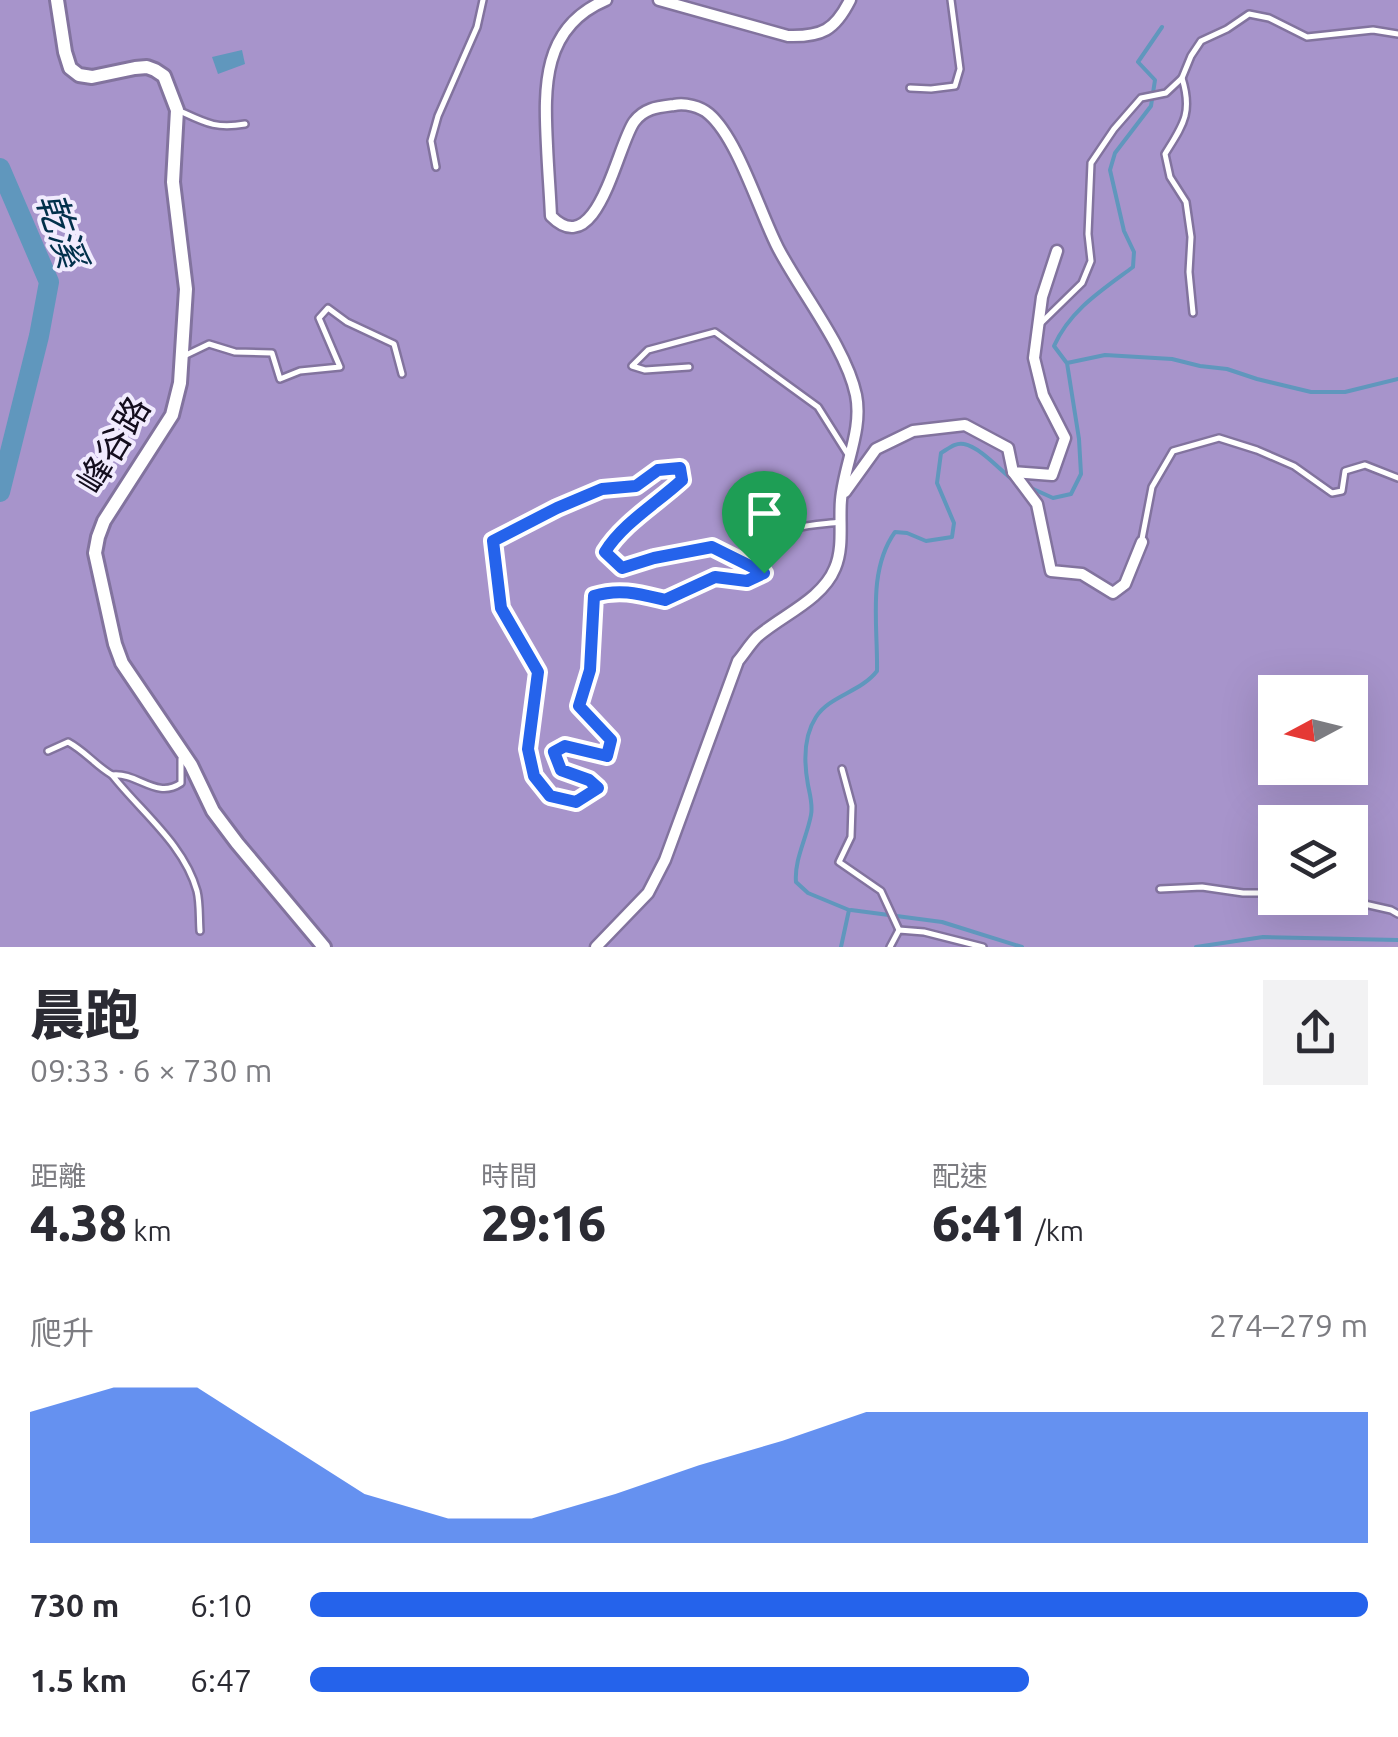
<!DOCTYPE html>
<html lang="zh-TW">
<meta charset="utf-8">
<style>
body{margin:0;font-family:Ubuntu,"Noto Sans TC",sans-serif;background:#f2f2f3;color:#2b2b33;height:100vh;display:flex;flex-direction:column;font-size:38px;white-space:nowrap}
*{box-sizing:border-box;margin:0}
p{font-size:32px;color:#7c7c81}
.icon{flex:none;width:55px;height:55px;fill:none;stroke:currentColor;stroke-width:2;stroke-linecap:round;stroke-linejoin:round}
.map{position:relative;height:947px;overflow:hidden}
.details{display:flex;flex-direction:column;background:#fff;flex:1}
.details>*{flex:none}
.needle{width:65px;rotate:263deg}
.tools{position:absolute;left:1258px;top:675px;display:grid;gap:20px}
.tools a{display:grid;place-items:center;width:110px;height:110px;border-radius:0px;background:#fff;box-shadow:0 10px 40px #0002;font-size:50px}
.pin{position:absolute;display:grid;place-items:center;width:85px;height:85px;color:#fff;margin:-102px -42px;border-radius:50% 50% 50% 0;rotate:-45deg;box-shadow:0 0 10px #0007}
.pin .icon{rotate:45deg}
.round{display:grid;place-items:center;flex:none;width:105px;height:105px;border-radius:0px;background:#f2f2f3}
.headline{display:flex;align-items:center;justify-content:space-between;height:170px;padding:0 30px}
h1{font-size:55px;font-weight:800;line-height:75px}
.metrics{display:grid;grid-template-columns:repeat(3,1fr);gap:15px;height:170px;padding:10px 30px}
.metrics div{display:grid;align-content:center}
.metrics b{font-size:50px;font-weight:800}
.metrics small{font-size:28px;font-weight:400}
.metrics p{font-size:28px}
.chart{height:280px;padding:20px 30px}
.chart p{display:flex;justify-content:space-between}
.chart svg{width:100%;height:180px;margin-top:10px;fill:#2563eb;opacity:.7}
ul{padding:0 30px;list-style:none;font-size:32px}
li{display:grid;grid-template-columns:160px 120px 1fr;align-items:center;height:75px}
li i{height:25px;border-radius:12px;background:#2563eb}
.map>svg:first-child{display:block}
</style>
<div class="map">
<svg width="1398" height="947" viewBox="0 0 1398 947">
<rect width="100%" height="100%" fill="#e5dcf9"/>
<!-- forest -->
<path fill="#a794cb" fill-rule="evenodd" d="M0,0h1398v947h-1398zM1275,692h75v76h-75zM1275,822h75v76h-75z"/>
<!-- water -->
<polygon fill="#6097bd" points="242,50 245,64 218,74 212,57"/>
<g fill="none" stroke-linecap="round" stroke-linejoin="round">
<!-- stream -->
<g stroke="#6097bd" stroke-width="4">
<path d="M1066,362l-12,-16c16,-36 48,-56 79,-79l1,-15 -10,-21 -14,-61 5,-17 36,-47 4,-26 -17,-18 24,-35"/>
<polyline points="1031,488 1053,498 1071,494 1081,474 1079,439 1067,363 1105,355 1172,359 1200,366 1227,369 1257,379 1311,392 1345,392 1398,379"/>
<polyline points="851,910 942,922 1022,947"/>
<path d="M841,947l8,-37 -41,-17 -12,-11c-2,-22 11,-45 15,-67 2,-10 -1,-20 -3,-30 -4,-22 -5,-48 8,-68 13,-21 45,-25 61,-46 1,-45 -10,-100 18,-139l12,1 19,8 26,-4 2,-14 -17,-40 4,-30c7,-4 14,-11 23,-9 16,3 36,26 49,36"/>
<polyline points="1196,947 1263,937 1398,940"/>
</g>
<!-- river -->
<polyline stroke="#6097bd" stroke-width="20" points="0,168 49,282 39,336 0,492"/>
<!-- service casing -->
<g stroke="#82739e" stroke-width="10">
<g id="service">
<path d="M1182,78c11,35 1,47 -17,76l5,23 16,25 5,35 -2,35 4,41"/>
<polyline points="910,88 931,89 955,86 960,69 951,0"/>
<path d="M180,111c26,12 36,18 65,13"/>
<polyline points="436,167 431,141 438,116 477,27 483,0"/>
<polyline points="1040,324 1082,283 1091,261 1088,234 1091,163 1114,129 1141,98 1166,93 1182,78 1191,56 1201,41 1227,29 1249,14 1269,18 1307,37 1373,30 1398,34"/>
<polyline points="184,356 209,344 235,352 272,353 280,379 300,371 340,367 319,318 328,308 347,322 394,344 402,374"/>
<polyline points="689,367 645,370 632,366 648,350 715,332 818,407 847,453"/>
<polyline points="1142,539 1152,487 1173,451 1219,438 1257,450 1294,466 1332,493 1342,491 1345,471 1365,465 1398,478"/>
<path d="M764,573l-52,-26 -58,11 -31,10 -18,-15 11,-18 66,-55 -2,-13 -22,3 -22,16 -34,3 -45,19 -64,33 8,67 37,65 -10,76 6,27 16,20 26,6 22,-14 -9,-8 -28,-10 -8,-18 12,-6 42,10 4,-16 -32,-34 11,-36 4,-74c26,-9 46,-2 71,4l50,-23 32,4 17,-8c1,-9 2,-23 8,-31 14,-18 48,-17 68,-20"/>
<path d="M48,751l20,-9c17,9 27,23 44,33"/>
<path d="M181,759v24c-25,17 -43,-11 -69,-8 29,37 72,69 85,116 3,12 2,27 3,40"/>
<polyline points="842,769 852,806 851,837 839,862 881,891 899,930"/>
<polyline points="1160,889 1202,887 1243,893 1275,893"/>
<polyline points="1338,898 1391,910 1398,914"/>
<polyline points="890,947 899,930 924,932 983,947"/>
</g>
</g>
<!-- minor casing -->
<g stroke="#82739e" stroke-width="15">
<g id="minor">
<path d="M659,0l129,36c34,1 47,-6 62,-36"/>
<polyline points="1013,472 1037,504 1051,571 1082,574 1113,593 1125,584 1142,542"/>
<polyline points="845,492 876,449 913,431 965,425 1008,448 1013,472 1052,475 1065,438 1043,395 1034,358 1042,297 1057,251"/>
<path d="M596,947l52,-54 17,-33 73,-199c6,-7 12,-17 19,-24 25,-22 65,-37 78,-69 9,-21 4,-47 6,-68 3,-35 22,-70 15,-105 -10,-47 -55,-103 -78,-147 -19,-37 -40,-109 -69,-134 -9,-8 -24,-11 -35,-9 -16,2 -30,3 -40,17 -17,24 -37,141 -83,94 -1,-23 -3,-46 -4,-70 -3,-59 -5,-119 59,-146"/>
</g>
</g>
<!-- tertiary casing -->
<g stroke="#82739e" stroke-width="18">
<polyline id="tertiary" points="57,0 65,52 70,68 79,75 92,77 135,68 147,67 155,70 164,76 177,110 173,182 186,289 180,383 172,415 104,521 98,537 95,553 115,644 122,663 191,765 213,811 237,843 324,947"/>
</g>
<!-- service -->
<use href="#service" stroke="#fff" stroke-width="5"/>
<!-- minor -->
<use href="#minor" stroke="#fff" stroke-width="10"/>
<!-- tertiary -->
<use href="#tertiary" stroke="#fff" stroke-width="12"/>
</g>
<g fill="none" stroke-linecap="round" stroke-linejoin="round">
<!-- route casing -->
<g stroke="#fff" stroke-width="20">
<path id="route" d="M680,468l2,12c-25,23 -60,44 -77,72l17,16 32,-10 58,-11 52,26 -17,8 -32,-4 -50,23c-25,-6 -45,-12 -71,-4l-4,74 -11,36 32,34 -4,16 -42,-10 -11,6 7,18 28,10 9,8 -22,14 -26,-6 -16,-20 -6,-27 10,-77 -37,-64 -8,-67 64,-33 45,-19 34,-3 22,-16z"/>
</g>
<!-- route -->
<use href="#route" stroke="#2563eb" stroke-width="12"/>
</g>
<g text-anchor="middle" stroke-width="8" stroke-linejoin="round" paint-order="stroke">
<!-- street labels -->
<g font-size="35" fill="#140e1e" stroke="#f1ebfe">
<text transform="translate(114 445) rotate(-59)" y="12">峰谷路</text>
</g>
<!-- water labels -->
<g font-size="38" font-style="italic" fill="#01304b" stroke="#f1ebfe">
<text transform="translate(61 230) rotate(71)" y="13">乾溪</text>
</g>
</g>
</svg>
<div class="tools">
<a><svg class="needle" viewBox="-14 -14 28 28"><path d="M0-13l5 13h-10z" fill="#e53935"/><path d="M0 13l5-13h-10z" fill="#7c7c81"/></svg></a>
<a><svg class="icon" aria-label="layers" viewBox="0 0 24 24"><path d="M12 4l9 5-9 5-9-5zM3 14l9 5 9-5"/></svg></a>
</div>
<div class="pin" style="left:764px;top:573px;background:#1e9e55"><svg class="icon" aria-label="arrive" viewBox="0 0 24 24"><path d="M6 21V4h12l-3 4 3 4H6"/></svg></div>
</div>
<section class="details">
<div class="headline"><div><h1>晨跑</h1><p>09:33 · 6 × 730 m</p></div><a class="round"><svg class="icon" aria-label="share" viewBox="0 0 24 24"><path d="M12 15V3M7 8l5-5 5 5M5 13v7h14v-7"/></svg></a></div>
<div class="metrics">
<div><p>距離</p><b>4.38<small> km</small></b></div>
<div><p>時間</p><b>29:16</b></div>
<div><p>配速</p><b>6:41<small> /km</small></b></div>
</div>
<div class="chart"><p><span>爬升</span>274–279 m</p>
<svg viewBox="0 0 160 44" preserveAspectRatio="none"><path d="M0 44V12L10 6L20 6L30 19L40 32L50 38L60 38L70 32L80 25L90 19L100 12L110 12L120 12L130 12L140 12L150 12L160 12V44z"/></svg>
</div>
<ul>
<li><b>730 m</b>6:10<i style="width:100%"></i></li>
<li><b>1.5 km</b>6:47<i style="width:68%"></i></li>
</ul>
</section>
